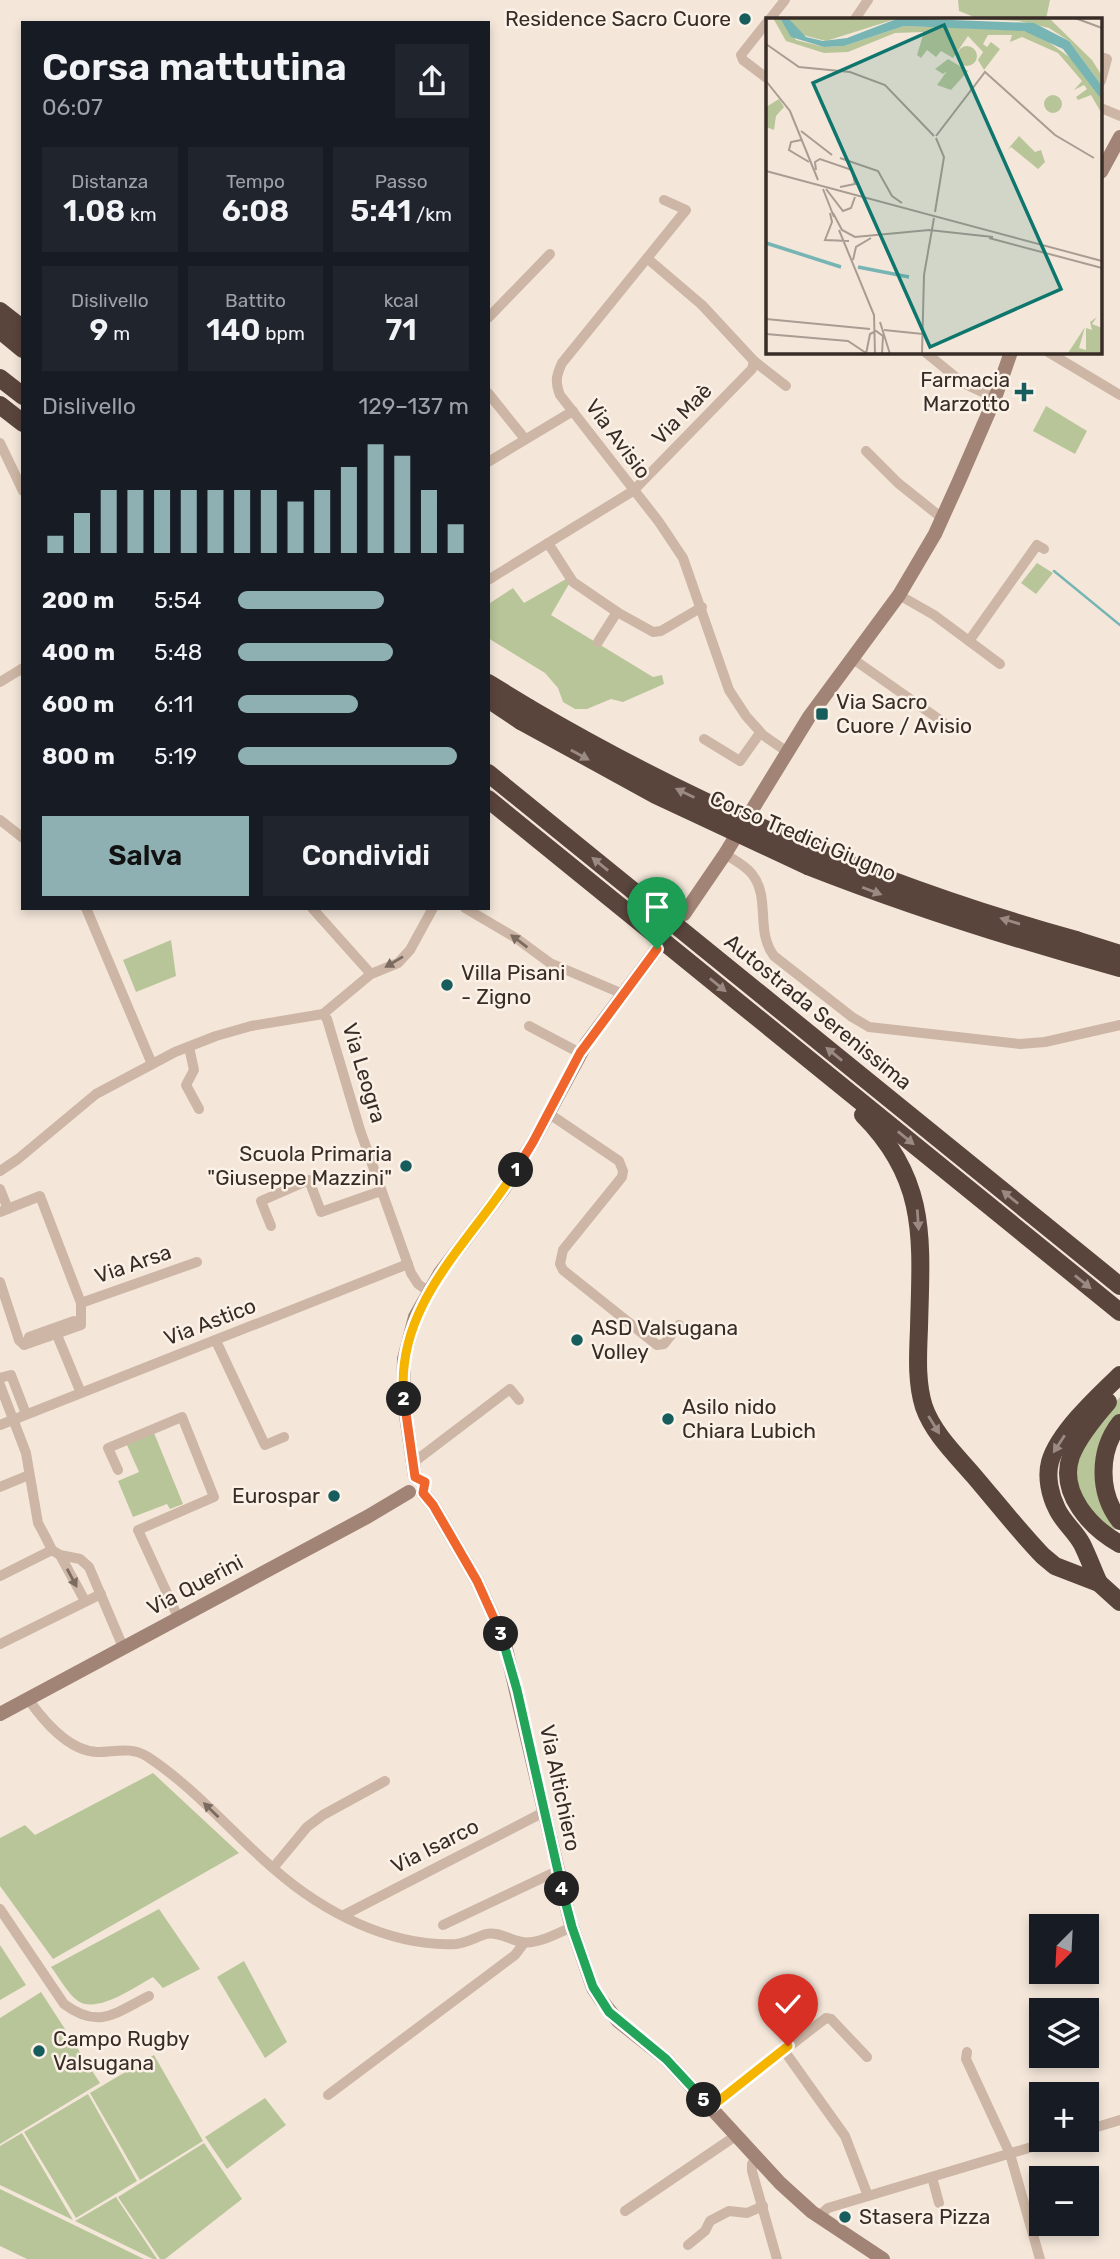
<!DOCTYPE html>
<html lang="it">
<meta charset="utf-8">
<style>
body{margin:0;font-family:Rubik,sans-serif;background:#20242c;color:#f1f3f6;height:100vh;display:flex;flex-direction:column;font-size:26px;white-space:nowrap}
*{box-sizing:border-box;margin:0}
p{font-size:23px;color:#9ea1a6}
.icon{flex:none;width:38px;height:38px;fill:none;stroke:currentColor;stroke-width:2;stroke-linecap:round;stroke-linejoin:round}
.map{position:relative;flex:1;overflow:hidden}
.panel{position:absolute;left:21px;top:21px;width:469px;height:889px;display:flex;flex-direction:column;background:#171b24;border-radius:0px;box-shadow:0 4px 10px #0003}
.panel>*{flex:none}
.needle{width:46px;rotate:204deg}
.fabs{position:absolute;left:1029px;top:1914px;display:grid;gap:14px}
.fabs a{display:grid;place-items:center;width:70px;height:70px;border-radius:0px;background:#171b24;box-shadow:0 4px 10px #0003;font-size:35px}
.pin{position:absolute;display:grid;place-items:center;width:60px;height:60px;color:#fff;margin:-72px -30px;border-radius:50% 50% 50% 0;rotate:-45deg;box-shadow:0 0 7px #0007}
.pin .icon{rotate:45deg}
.km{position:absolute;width:35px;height:35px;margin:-18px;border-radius:50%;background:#222;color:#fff;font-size:19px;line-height:35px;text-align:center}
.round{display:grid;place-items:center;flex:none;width:74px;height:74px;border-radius:0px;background:#20242c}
.head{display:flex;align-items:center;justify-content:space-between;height:119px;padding:0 21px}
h1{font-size:38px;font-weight:600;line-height:52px}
.stats{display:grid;grid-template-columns:repeat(3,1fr);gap:10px;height:119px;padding:7px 21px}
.stats div{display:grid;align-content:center;border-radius:0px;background:#20242c;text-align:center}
.stats b{font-size:30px;font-weight:600}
.stats small{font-size:19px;font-weight:400}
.stats p{font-size:19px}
.chart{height:196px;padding:14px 21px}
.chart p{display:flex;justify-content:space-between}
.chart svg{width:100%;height:126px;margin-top:7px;stroke:#8fb0b2;stroke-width:6}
.cta{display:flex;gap:14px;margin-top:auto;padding:14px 21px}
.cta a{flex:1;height:80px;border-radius:0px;background:#8fb0b2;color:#111;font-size:28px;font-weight:600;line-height:80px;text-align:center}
.cta a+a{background:#20242c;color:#f1f3f6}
ul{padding:0 21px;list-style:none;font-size:23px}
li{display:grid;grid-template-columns:112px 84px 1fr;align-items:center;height:52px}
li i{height:18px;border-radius:9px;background:#8fb0b2}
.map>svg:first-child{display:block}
</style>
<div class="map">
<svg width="1120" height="2259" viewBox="0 0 1120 2259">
<rect width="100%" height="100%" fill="#f4e7da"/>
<!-- green -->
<g fill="#b8c599">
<polygon points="958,0 1050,0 1046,19 979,19 959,11"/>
<polygon points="1046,406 1087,431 1075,454 1033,431"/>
<polygon points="1037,563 1053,573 1036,594 1021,583"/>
<polygon points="566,579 569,584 551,615 653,677 662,675 664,684 623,702 611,699 587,709 575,709 563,702 558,688 545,673 488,638 488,601 490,603 513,588 524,603"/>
<polygon points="171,940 176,976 136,992 123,960"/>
<polygon points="1120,1397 1120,1416 1104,1441 1118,1526 1112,1532 1087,1511 1072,1475 1090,1432"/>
<polygon points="154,1433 183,1504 170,1509 167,1504 133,1517 118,1481 139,1472 127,1445"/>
<polygon points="153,1773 239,1853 53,1959 0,1886 0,1838 25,1825 35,1835"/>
<path d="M159,1909l41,60 -37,19 -10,-11c-18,10 -56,37 -75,24 -11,-8 -19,-24 -27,-34z"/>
<polygon points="0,1945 26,1985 0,2000"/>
<polygon points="244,1961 287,2042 265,2058 217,1977"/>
<polygon points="41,1992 100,2083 0,2144 0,2018"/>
<polygon points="154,2055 203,2141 140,2180 90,2093"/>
<polygon points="88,2094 137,2181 76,2218 24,2132"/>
<polygon points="265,2098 286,2125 227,2169 205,2137"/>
<polygon points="22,2133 73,2220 0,2185 0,2146"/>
<polygon points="204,2143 242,2199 165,2259 160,2259 118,2197"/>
<polygon points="0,2189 144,2259 27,2259 0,2246"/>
<polygon points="116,2197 157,2259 153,2259 75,2221"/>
</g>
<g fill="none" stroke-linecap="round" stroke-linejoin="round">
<!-- stream -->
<polyline stroke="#77b4b4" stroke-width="2.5" points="1054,571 1120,625"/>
<!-- street -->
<g stroke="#cdb6a5" stroke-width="10">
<polyline points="770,19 785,0"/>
<polyline points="855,19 868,0"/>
<polyline points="768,21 741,55 743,60 768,79"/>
<polyline points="1101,57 1107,59 1101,81"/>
<polyline points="1101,108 1120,116"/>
<path d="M664,200l22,10 -124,153c-6,13 -7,19 -2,32l99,127 24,36 46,132 17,26 17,19 23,16"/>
<polyline points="488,318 550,254"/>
<polyline points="925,352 963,383 995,398"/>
<polyline points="1048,352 1120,395"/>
<polyline points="754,361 786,386"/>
<polyline points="488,393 525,439"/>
<polyline points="0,443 23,491"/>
<polyline points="866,451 898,483 942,518"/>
<polyline points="488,462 573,411"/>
<polyline points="548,543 573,582 617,612 653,632 661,631 702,607"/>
<polyline points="488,580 633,491 752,369 754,361 702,305 648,259"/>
<polyline points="899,595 934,615 1000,664"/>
<polyline points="969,641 1037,545 1044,549"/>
<polyline points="598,642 617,612"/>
<polyline points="853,659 943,722"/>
<polyline points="0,682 23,668"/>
<polyline points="704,739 740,761 760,733"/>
<polyline points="0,820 23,838"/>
<path d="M725,854c9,6 20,11 27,20 19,24 3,57 22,82l78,61 17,10 151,17 25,-2 75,-17"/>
<polyline points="86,908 152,1064"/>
<polyline points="312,908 371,974"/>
<polyline points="465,908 516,938 550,963 623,994"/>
<polyline points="323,1014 371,974 398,963 410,950 433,908"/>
<polyline points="529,1026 580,1053"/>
<polyline points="189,1047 194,1070 186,1085 199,1109"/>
<polyline points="548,1113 619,1161 623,1171 622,1177 563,1250 560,1264 563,1270 657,1345 664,1344 679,1325"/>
<polyline points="0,1171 18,1159 96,1094 175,1052 216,1036 251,1026 323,1014 327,1019 360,1130 411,1273 418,1284 428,1291"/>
<polyline points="0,1189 8,1209"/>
<polyline points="0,1212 40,1196 81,1303 81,1325 24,1345 19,1340"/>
<polyline points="271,1226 261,1201 309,1180 321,1212 381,1191"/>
<polyline points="0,1282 19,1340"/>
<polyline points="81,1303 197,1262"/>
<polyline points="57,1335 81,1393"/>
<polyline points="29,1337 74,1321"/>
<polyline points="216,1341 265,1445 284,1437"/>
<polyline points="0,1378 11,1375 26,1414"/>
<polyline points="0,1385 26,1453 38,1523 45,1536 52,1550 60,1555 80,1559 89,1567 123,1647"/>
<polyline points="0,1425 408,1264"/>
<polyline points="414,1462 510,1389 519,1400"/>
<polyline points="118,1470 108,1448 182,1417 214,1497 138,1530 178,1617"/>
<polyline points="0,1487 29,1475"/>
<polyline points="60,1555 85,1601"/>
<polyline points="0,1576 52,1550"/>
<polyline points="0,1644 101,1594"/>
<path d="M28,1699c15,21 40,52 69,53 18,0 34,-6 51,5 47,31 84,76 126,112 49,43 116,78 182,75 11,-1 20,-7 30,-10 12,-3 24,6 36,8 15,3 36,-9 50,-15"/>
<polyline points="273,1868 307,1827 323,1815 385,1781"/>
<path d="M0,1909l64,95c35,26 51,9 85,-8"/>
<polyline points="344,1915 544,1812"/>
<polyline points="443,1925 557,1871"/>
<polyline points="783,2049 845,2136 868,2196"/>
<polyline points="967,2052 966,2059 1010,2154 1040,2259"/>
<polyline points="328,2095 515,1955 524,1943"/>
<polyline points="711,2107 826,2018 831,2019 867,2057"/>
<polyline points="1087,2130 1120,2120"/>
<polyline points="758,2158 752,2164 752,2171 777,2259"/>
<polyline points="932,2177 939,2203"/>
<polyline points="625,2211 737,2135"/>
<polyline points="818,2217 828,2208 1055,2140"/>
<polyline points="688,2245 705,2231 710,2221 729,2211 747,2213 763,2206"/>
</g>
<!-- secondary -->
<g stroke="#a18476" stroke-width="14">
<polyline points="1101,172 1120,137"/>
<polyline points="684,914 725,854 809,717 899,595 935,534 959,481 995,398 1011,352"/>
<polyline points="415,1477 403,1395 404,1359 415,1317 440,1273 503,1190 533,1142 586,1044 657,949"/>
<polyline points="423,1493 433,1505 477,1581 504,1640 570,1921 593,1988 601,2000 618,2021 666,2059 780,2183 812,2212 883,2259"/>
<polyline points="0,1714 367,1517 409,1492"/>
</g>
<!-- highway -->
<g stroke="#5a453d" stroke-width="18">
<polyline points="0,311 23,329"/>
<polyline points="0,330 23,349"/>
<polyline points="0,378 23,396"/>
<polyline points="0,405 23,423"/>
<polyline points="488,683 529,708"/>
<polyline points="488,699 521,721"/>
<polyline points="488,773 1120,1286"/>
<polyline points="488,799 1120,1312"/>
<path d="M808,866c102,40 206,73 312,102"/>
<polyline points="1076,940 1120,954"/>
<path d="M863,1115c66,66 58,127 56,213 -1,26 -3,54 5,79 9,26 32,48 50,69 23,27 45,55 69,80l12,10 44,17 21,19"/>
<path d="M1108,1402c-14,16 -30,35 -37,54 -13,37 20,72 49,88"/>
<path d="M1120,1423c-22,28 -22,70 0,98"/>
<path d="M1099,1583c-6,-13 -11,-27 -17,-39 -7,-13 -19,-22 -25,-35 -7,-14 -11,-32 -7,-47 8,-29 48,-66 70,-87"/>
</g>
<!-- highway-bridge -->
<g stroke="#5a453d" stroke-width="18">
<path d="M529,708c172,101 354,178 547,232"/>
<polyline points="521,721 656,795 808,866"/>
</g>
</g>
<!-- one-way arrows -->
<defs><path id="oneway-solid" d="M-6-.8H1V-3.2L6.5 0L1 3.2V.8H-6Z" transform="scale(1.75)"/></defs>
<g fill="#9a8a81">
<use href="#oneway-solid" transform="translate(580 755) rotate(29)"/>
<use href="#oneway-solid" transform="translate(685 793) rotate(-154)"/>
<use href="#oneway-solid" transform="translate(600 864) rotate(-141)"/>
<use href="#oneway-solid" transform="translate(872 891) rotate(21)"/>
<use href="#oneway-solid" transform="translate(1010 921) rotate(-163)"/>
<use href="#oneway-solid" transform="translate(718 985) rotate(39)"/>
<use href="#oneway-solid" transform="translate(834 1054) rotate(-141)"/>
<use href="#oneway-solid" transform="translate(906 1138) rotate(39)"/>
<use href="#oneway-solid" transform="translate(1010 1197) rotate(-141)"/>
<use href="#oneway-solid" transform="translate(918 1220) rotate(86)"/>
<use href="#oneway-solid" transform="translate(1083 1282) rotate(39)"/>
<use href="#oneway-solid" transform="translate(934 1425) rotate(58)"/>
<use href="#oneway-solid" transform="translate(1059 1444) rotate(123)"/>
</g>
<g fill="#7b6a60">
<use href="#oneway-solid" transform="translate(519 941) rotate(-143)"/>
<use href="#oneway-solid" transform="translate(394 962) rotate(149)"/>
<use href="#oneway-solid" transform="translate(72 1578) rotate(62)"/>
<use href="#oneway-solid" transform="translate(211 1810) rotate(-136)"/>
</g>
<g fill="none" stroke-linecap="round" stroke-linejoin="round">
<!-- split-1 casing -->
<g stroke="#fff" stroke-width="14">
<polyline id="split-1" points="516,1170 533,1142 580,1053 657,949"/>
</g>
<!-- split-2 casing -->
<g stroke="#fff" stroke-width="14">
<path id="split-2" d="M404,1399c-10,-94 66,-156 112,-229"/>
</g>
<!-- split-3 casing -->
<g stroke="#fff" stroke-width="14">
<polyline id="split-3" points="404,1399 415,1477 425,1482 423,1493 433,1505 477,1581 501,1634"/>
</g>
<!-- split-4 casing -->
<g stroke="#fff" stroke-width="14">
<polyline id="split-4" points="501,1634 517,1690 562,1889"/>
</g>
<!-- split-5 casing -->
<g stroke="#fff" stroke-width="14">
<polyline id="split-5" points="562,1889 572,1927 593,1987 609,2012 666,2059 704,2100"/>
</g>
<!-- split-6 casing -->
<g stroke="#fff" stroke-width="14">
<polyline id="split-6" points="704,2100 711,2107 788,2046"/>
</g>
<!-- split-1 -->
<use href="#split-1" stroke="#f0652b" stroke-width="9"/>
<!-- split-2 -->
<use href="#split-2" stroke="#f5b400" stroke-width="9"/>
<!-- split-3 -->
<use href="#split-3" stroke="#f0652b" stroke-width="9"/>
<!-- split-4 -->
<use href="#split-4" stroke="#22a559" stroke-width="9"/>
<!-- split-5 -->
<use href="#split-5" stroke="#22a559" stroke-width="9"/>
<!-- split-6 -->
<use href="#split-6" stroke="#f5b400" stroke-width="9"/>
</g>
<!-- markers -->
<g fill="#185d5e" stroke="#fbf1e7" stroke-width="2.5">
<circle cx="745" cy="19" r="7"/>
<path d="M1020.5 381.5h7v7h7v7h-7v7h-7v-7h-7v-7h7z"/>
<rect x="815" y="707" width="14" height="14" rx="3.5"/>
<circle cx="447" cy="985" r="7"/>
<circle cx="406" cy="1166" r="7"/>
<circle cx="577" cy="1340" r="7"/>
<circle cx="668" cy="1419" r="7"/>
<circle cx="334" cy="1496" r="7"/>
<circle cx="39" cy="2051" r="7"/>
<circle cx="845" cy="2217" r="7"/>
</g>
<g text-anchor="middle" stroke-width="5" stroke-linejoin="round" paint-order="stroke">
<!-- poi labels -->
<g font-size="21" fill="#382c27" stroke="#fbf1e7" text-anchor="start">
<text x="731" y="26" text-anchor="end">Residence Sacro Cuore</text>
<text x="1010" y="387" text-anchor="end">Farmacia<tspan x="1010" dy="24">Marzotto</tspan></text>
<text x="836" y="709">Via Sacro<tspan x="836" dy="24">Cuore / Avisio</tspan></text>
<text x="461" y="980">Villa Pisani<tspan x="461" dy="24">- Zigno</tspan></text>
<text x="392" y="1161" text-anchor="end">Scuola Primaria<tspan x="392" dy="24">"Giuseppe Mazzini"</tspan></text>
<text x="591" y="1335">ASD Valsugana<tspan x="591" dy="24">Volley</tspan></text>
<text x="682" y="1414">Asilo nido<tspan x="682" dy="24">Chiara Lubich</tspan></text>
<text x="320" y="1503" text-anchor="end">Eurospar</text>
<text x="53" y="2046">Campo Rugby<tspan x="53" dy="24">Valsugana</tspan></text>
<text x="859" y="2224">Stasera Pizza</text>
</g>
<!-- street labels -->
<g font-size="21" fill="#382c27" stroke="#fbf1e7">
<text transform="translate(682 414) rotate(-46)" y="7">Via Maè</text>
<text transform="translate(618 439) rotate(53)" y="7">Via Avisio</text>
<text transform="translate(803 836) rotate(23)" y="7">Corso Tredici Giugno</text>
<text transform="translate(818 1012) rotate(39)" y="7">Autostrada Serenissima</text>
<text transform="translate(364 1073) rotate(73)" y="7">Via Leogra</text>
<text transform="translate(133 1264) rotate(-19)" y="7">Via Arsa</text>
<text transform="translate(210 1322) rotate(-21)" y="7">Via Astico</text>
<text transform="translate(195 1585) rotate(-28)" y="7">Via Querini</text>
<text transform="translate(560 1788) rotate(78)" y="7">Via Altichiero</text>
<text transform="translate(435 1846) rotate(-27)" y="7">Via Isarco</text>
</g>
</g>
<!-- overview -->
<g transform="translate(766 18)">
<rect width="336" height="336" fill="#f4e7da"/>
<path d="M7,0h7l16,22 28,7 20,-1 60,-20 116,4 19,5 37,27 26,38v14l-11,-19 -13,5 -2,-3 11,-8 -3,-4 -10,5 8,-9 -24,-28 -36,-16 -12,5 2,-7h-24l-5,9 4,3 4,-5 9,7 -16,21 -6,-10 5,-8 -15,-16 -15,22 -12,-7 -5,6 -9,-7 -6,8 -4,-3 7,-23 -29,1 -47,19 -24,1 -38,-12zM22,0h111l-73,23 -27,-7zM192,0h91l43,42 10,16v10l-33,-45 -20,-13 -30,-7zM191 38a10 10 0 1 1 20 0a10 10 0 1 1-20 0ZM182,41l20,12 -17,19 -14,-5 10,-14 -4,3 -8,-5zM278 86a9 9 0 1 1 18 0a9 9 0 1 1-18 0ZM13,81l5,8 -8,9 -2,14 -8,-3v-20zM253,118l16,16 6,-2 4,12 -7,7 -27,-22 -3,2zM331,299l-5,7 10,4v26l-34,-1 17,-26 -6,21 7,2v-22l6,2 -2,-8z" fill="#b8c599"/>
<path d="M14,0h8l18,19 17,4 24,-3 52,-20 135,5 35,18 33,45v14l-39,-51 -39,-18 -120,-5 -60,20 -20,1 -33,-10z" fill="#77b4b4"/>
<path fill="none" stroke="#77b4b4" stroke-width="3.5" d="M0,225l75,24M92,249l51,10"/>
<path fill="none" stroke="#a99c92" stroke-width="2" d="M309,0l27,10M0,26l33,23 51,5 35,13 49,51M0,63l24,30 28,69M35,113l31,24M170,118l49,-64 70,63 39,23M35,122l-10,2 -2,8 20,12M74,140l38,13 14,25 10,7M50,152l-1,-8 5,-3 32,11 3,14 -15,3M0,153l336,90M57,171l11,28M60,171l17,22 8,-3 4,-11M169,194l9,-55 -8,-19M64,195l2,9 -7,18 24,1M67,195l9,17 13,7 74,-7 64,7M73,212l35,85 1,39M223,220l113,30M87,242l3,-13 15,-9M0,301l104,10M114,304l10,32M118,312l39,4M0,316l82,7 18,12M100,336l4,-20 6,-3 7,5 -1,18M156,336l2,-79 10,-57"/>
<path fill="#0f766e" fill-opacity="0.15" stroke="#0f766e" stroke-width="3.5" d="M178,7l117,264 -131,58 -117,-264z"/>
<rect width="336" height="336" fill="none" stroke="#382c27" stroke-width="3.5"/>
</g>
</svg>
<div class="fabs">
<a><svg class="needle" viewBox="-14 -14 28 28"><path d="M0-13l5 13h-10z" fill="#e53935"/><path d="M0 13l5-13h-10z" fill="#9ea1a6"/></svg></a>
<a><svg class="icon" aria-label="layers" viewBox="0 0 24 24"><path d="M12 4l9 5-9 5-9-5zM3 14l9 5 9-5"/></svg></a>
<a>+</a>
<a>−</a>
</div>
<div class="pin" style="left:657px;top:949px;background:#1e9e55"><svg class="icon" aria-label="arrive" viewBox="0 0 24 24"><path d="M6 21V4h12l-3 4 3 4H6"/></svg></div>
<div class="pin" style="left:788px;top:2046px;background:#d93025"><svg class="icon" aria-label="check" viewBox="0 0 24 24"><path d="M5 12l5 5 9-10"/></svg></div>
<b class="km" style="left:516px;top:1170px">1</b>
<b class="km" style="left:404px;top:1399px">2</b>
<b class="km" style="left:501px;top:1634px">3</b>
<b class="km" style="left:562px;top:1889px">4</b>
<b class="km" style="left:704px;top:2100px">5</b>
<section class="panel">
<div class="head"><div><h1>Corsa mattutina</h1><p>06:07</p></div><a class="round"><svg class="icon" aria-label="share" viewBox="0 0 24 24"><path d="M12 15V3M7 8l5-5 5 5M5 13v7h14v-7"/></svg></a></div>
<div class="stats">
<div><p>Distanza</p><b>1.08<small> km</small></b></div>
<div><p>Tempo</p><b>6:08</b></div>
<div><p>Passo</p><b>5:41<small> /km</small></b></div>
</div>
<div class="stats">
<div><p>Dislivello</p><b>9<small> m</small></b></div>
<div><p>Battito</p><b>140<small> bpm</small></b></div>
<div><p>kcal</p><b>71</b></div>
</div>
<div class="chart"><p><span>Dislivello</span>129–137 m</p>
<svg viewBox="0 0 160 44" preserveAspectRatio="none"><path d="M5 44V38M15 44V30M25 44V22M35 44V22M45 44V22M55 44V22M65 44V22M75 44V22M85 44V22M95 44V26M105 44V22M115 44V14M125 44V6M135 44V10M145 44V22M155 44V34"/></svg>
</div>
<ul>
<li><b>200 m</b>5:54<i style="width:63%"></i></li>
<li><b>400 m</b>5:48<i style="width:67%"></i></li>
<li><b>600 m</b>6:11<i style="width:52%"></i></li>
<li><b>800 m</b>5:19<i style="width:95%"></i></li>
</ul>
<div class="cta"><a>Salva</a><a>Condividi</a></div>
</section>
</div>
